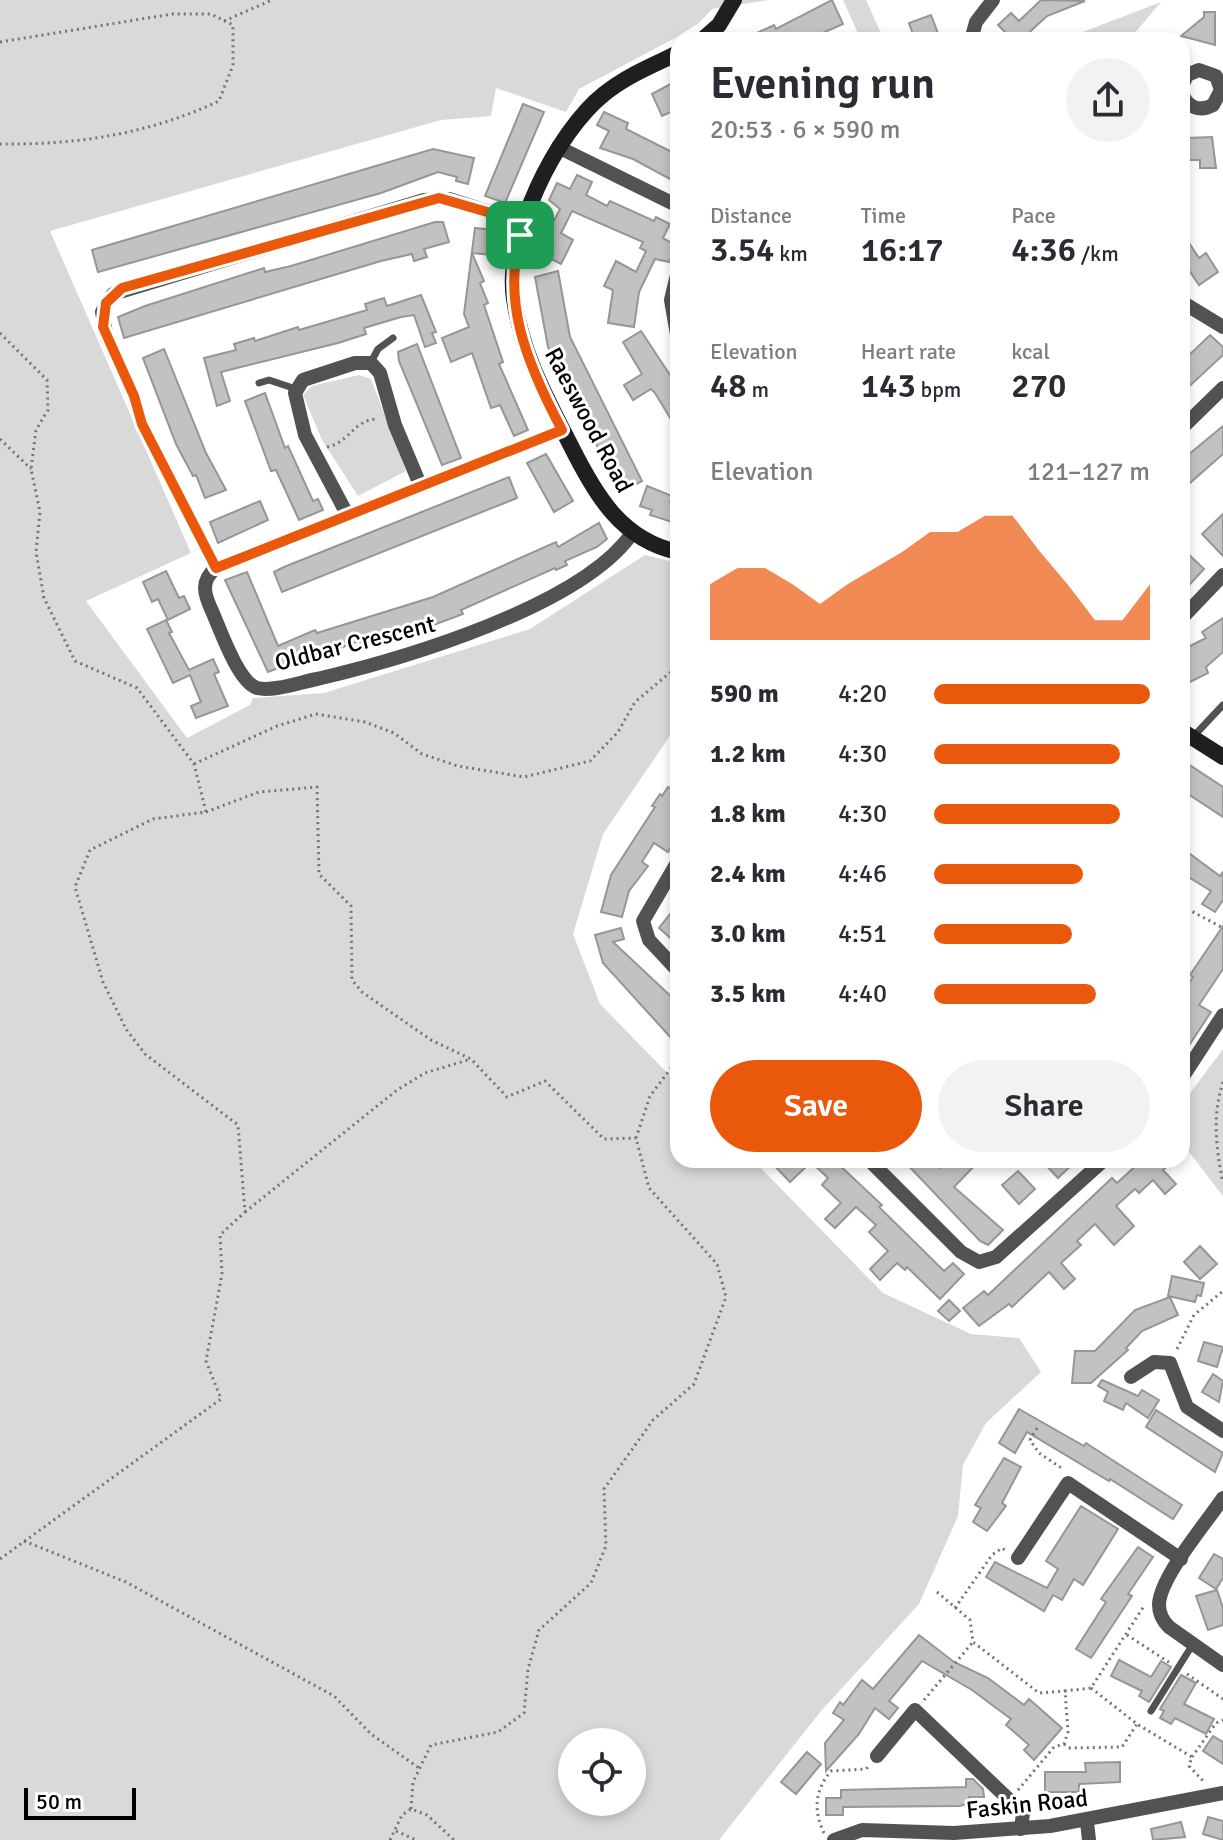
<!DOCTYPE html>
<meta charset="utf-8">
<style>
body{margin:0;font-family:Signika,sans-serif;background:#f2f2f3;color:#2b2b33;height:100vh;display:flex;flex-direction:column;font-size:30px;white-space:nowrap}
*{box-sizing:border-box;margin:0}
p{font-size:26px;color:#7c7c81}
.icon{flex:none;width:44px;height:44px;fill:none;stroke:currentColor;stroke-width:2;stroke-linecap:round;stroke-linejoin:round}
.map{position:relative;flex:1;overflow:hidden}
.side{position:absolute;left:670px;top:32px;width:520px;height:1136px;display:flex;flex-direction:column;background:#fff;border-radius:24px;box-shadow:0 4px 12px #0003}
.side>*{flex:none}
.controls{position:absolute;left:558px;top:1728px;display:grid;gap:16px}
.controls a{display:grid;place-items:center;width:88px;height:88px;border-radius:50%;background:#fff;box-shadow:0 4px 12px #0003;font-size:40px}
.scale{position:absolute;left:24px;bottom:20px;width:112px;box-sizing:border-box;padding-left:8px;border:4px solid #000;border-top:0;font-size:22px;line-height:28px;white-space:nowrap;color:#000;-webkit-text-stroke:6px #fff;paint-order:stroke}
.pin{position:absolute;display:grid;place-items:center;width:68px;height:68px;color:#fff;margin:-34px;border-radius:16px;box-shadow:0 4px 12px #0006}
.round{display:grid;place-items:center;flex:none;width:84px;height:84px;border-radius:42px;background:#f2f2f3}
.summary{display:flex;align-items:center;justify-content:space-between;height:136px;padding:0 40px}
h1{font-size:44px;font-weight:600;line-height:60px}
.metrics{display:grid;grid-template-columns:repeat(3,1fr);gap:12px;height:136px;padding:8px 40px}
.metrics div{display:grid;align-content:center}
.metrics b{font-size:34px;font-weight:600}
.metrics small{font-size:22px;font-weight:400}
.metrics p{font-size:22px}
.chart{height:224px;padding:16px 40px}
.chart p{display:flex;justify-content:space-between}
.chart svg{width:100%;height:144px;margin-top:8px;fill:#ea580c;opacity:.7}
.primary-button{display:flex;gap:16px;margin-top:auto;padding:16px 40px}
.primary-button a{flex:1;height:92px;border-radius:48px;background:#ea580c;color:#fff;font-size:32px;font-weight:600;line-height:92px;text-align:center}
.primary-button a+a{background:#f2f2f3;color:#2b2b33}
ul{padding:0 40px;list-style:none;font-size:26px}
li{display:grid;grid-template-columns:128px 96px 1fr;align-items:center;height:60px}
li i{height:20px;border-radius:10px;background:#ea580c}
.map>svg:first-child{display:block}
</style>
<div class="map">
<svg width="1223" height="1840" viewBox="0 0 1223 1840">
<rect width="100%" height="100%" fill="#fff"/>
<!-- green -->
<g fill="#d9d9d9" fill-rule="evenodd">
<path d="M0,0h768l-56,9 -13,14 -24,15 -96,51 -13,23 -70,-24 -5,28 -50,4 -391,111 141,322 -105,48 101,137 63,-33 3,-7 71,-5 206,-64 115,-74 33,8v161l-75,110 -30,100 27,70 78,80v76h75l130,133 88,41 48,4 22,34 -55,51 -23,42 -5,51 -39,88 -98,107 -102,129h-719zM572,1742h60v60h-60z"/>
<polygon points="843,0 866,0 884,40 861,40"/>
<polygon points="1161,2 1129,40 1062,40"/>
<polygon points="359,375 371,379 406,471 358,496 322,440 303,395 312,386"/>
<polygon points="1223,1049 1223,1196 1182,1143 1182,1104"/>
</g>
<!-- building -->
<g fill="#c2c2c2" stroke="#969696" stroke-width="2">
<polygon points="832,0 843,24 807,40 742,40 774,25 776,29"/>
<polygon points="1041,0 1085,1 1047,16 1021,40 1013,40 998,25 1011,13 1019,21"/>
<polygon points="1204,12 1215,12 1215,45 1181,36 1204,17"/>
<polygon points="931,15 939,36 915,40 909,23"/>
<polygon points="678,80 678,116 675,110 662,116 652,94"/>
<polygon points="523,104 544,112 505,203 485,196"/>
<polygon points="604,112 628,123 626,129 678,155 670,179 633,159 600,148 609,131 597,125"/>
<polygon points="1212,137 1216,168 1200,168 1200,160 1187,160 1187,138"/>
<polygon points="433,149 474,158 468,184 456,181 457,177 438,172 381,193 98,272 92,250"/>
<polygon points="577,175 592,182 586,195 607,206 610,201 654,221 656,217 670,224 663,238 677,246 669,262 655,259 639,292 634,327 608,323 613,290 604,286 616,261 636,272 646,251 640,248 643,242 572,211 561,233 573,240 561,264 543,255 549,242 544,240 560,209 549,200 557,183 570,189"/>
<polygon points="435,222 443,222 449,242 424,249 427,257 414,261 412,254 381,261 124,338 118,317 145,306 264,268 265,272 291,266"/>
<polygon points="475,228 495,230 492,255 472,253 484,281 480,283 488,303 484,305 503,362 499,364 528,430 514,436 500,405 491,408 472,353 451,362 442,338 469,327 464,314"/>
<polygon points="1182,232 1199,258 1206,253 1218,272 1199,285 1182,260"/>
<polygon points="558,271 570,337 642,481 622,492 583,420 588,418 580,403 573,390 569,392 548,347 535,277"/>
<polygon points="421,295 436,332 432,333 436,343 425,347 414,315 401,317 364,328 366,334 338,343 221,372 230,401 217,406 204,358 236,350 234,344 254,338 255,341 298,327 299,330 367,310 365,304 384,298 387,306"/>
<polygon points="641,331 678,387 678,431 655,393 651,389 633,400 624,385 642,374 623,342"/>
<polygon points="1210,335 1223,347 1223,355 1182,393 1182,362"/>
<polygon points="417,344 461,458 442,465 399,361 398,352"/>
<polygon points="164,349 206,453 226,490 205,498 196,475 193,476 176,444 143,358"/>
<polygon points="265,393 285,448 288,446 313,501 318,499 323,510 299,520 276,470 271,471 245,401"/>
<polygon points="1223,426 1223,454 1182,490 1182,460"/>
<polygon points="546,454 573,501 554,512 527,463"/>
<polygon points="509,477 517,498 282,592 274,572 284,567"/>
<polygon points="647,486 672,496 670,502 678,503 678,524 650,515 652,510 640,506"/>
<polygon points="260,501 268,520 218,543 210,522"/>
<polygon points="1223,514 1223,556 1202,534"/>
<polygon points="599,523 607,539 597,547 565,561 567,565 556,570 555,568 461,610 463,614 423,629 422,625 361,644 359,641 332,651 331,648 268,672 225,580 247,572 278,646 315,630 317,633 433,597 556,542 558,547"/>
<polygon points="1182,548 1204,569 1189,585 1182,579"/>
<polygon points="166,571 179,598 184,596 190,609 168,620 158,599 152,602 143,582"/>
<polygon points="1223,618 1223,652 1206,667 1208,673 1182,686 1182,660 1188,657 1184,649 1206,638 1202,632"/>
<polygon points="166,620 172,632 169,633 189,670 213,659 219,672 214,674 228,706 196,718 191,706 201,702 190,675 173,683 147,629"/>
<polygon points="1182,760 1223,787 1223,817 1182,790"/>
<polygon points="668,787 678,794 678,836 668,852 654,843 642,862 648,866 629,891 622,917 601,912 611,875 655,807 652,806 660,794 662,796"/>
<polygon points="1182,848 1220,876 1223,872 1223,900 1215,912 1202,904 1211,891 1182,873"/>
<polygon points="678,904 678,945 659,928"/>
<polygon points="1223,926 1223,969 1199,1005 1211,1012 1190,1044 1182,1039 1182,994 1193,977 1190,975"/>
<polygon points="621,928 624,939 613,942 678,1003 678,1033 672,1039 603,963 595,935"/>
<polygon points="769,1160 834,1160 882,1205 879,1207 944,1271 953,1263 964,1274 940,1299 907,1267 905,1270 897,1263 880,1280 870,1269 888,1251 869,1232 876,1225 856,1207 835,1228 825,1219 841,1203 822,1185 828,1178 811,1162 790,1182"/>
<polygon points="903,1160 933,1160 940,1168 948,1160 980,1160 954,1187 1003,1230 988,1245 980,1241"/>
<polygon points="1041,1160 1077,1160 1058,1178"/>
<polygon points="1142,1160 1174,1160 1163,1170 1176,1184 1165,1194 1153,1180 1139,1193 1135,1189 1116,1206 1134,1226 1114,1245 1095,1224 1077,1241 1081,1245 1061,1263 1075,1279 1064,1289 1049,1272 1012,1307 1009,1304 979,1326 963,1308 984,1291 988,1295 1112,1178 1117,1183"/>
<polygon points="1018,1171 1035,1189 1019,1204 1002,1185"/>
<polygon points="1200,1246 1217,1264 1200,1279 1184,1262"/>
<polygon points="1172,1276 1204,1283 1201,1296 1197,1295 1195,1302 1168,1296"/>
<polygon points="1170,1297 1178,1315 1142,1331 1126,1348 1128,1350 1091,1383 1072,1383 1075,1351 1095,1351 1135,1310"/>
<polygon points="949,1300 960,1311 949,1321 938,1311"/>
<polygon points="1204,1342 1223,1347 1217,1367 1198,1361"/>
<polygon points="1213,1374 1223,1381 1219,1402 1202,1392"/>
<polygon points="1102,1380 1138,1396 1142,1390 1159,1400 1148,1418 1126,1403 1123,1410 1104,1401 1108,1392 1098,1386"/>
<polygon points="1019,1409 1084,1446 1086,1443 1182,1505 1173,1519 1110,1479 1109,1481 1027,1432 1015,1453 999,1443"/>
<polygon points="1156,1410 1223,1453 1215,1472 1146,1427"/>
<polygon points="1004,1458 1021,1467 1002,1503 1006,1506 987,1531 973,1522 981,1508 975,1505"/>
<polygon points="1081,1506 1118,1529 1083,1585 1074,1579 1062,1600 1053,1595 1044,1611 986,1577 995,1562 1047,1588 1058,1569 1046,1561"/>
<polygon points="1138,1547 1153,1557 1128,1594 1132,1596 1091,1658 1076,1649 1106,1602 1101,1599"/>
<polygon points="1214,1554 1223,1559 1223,1578 1216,1589 1199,1578"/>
<polygon points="1217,1590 1223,1608 1223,1625 1208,1630 1196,1596"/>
<polygon points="919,1635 954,1662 988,1678 1024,1705 1029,1699 1062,1728 1034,1760 1024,1750 1029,1745 1006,1725 1011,1719 972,1690 922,1661 889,1701 898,1708 889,1719 875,1708 859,1734 826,1771 825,1743 844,1720 833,1713 840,1702 843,1705 862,1680 873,1689"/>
<polygon points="1119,1660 1151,1677 1161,1661 1171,1667 1149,1702 1139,1696 1142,1691 1111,1676"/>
<polygon points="1181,1675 1196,1683 1184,1704 1214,1719 1206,1734 1175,1718 1171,1724 1160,1718 1164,1711 1160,1709"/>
<polygon points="1213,1736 1223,1742 1223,1764 1203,1751"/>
<polygon points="807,1752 821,1764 796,1794 781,1782"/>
<polygon points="1120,1762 1120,1782 1079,1784 1079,1792 1045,1792 1045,1772 1086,1772 1085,1763"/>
<polygon points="966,1779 973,1779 983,1789 984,1797 969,1797 969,1804 959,1806 843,1807 843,1815 826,1815 826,1798 841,1798 841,1790 966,1787"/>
<polygon points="1208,1817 1223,1821 1223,1840 1203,1834"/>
<polygon points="1181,1822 1185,1837 1153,1840 1151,1829"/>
</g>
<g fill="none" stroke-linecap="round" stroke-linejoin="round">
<!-- path -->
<g stroke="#747474" stroke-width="3" stroke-dasharray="2 4" stroke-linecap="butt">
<polyline points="224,21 272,0"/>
<path d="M0,42l172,-28h39l22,11v40l-14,36c-70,33 -142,44 -219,43"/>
<polyline points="0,333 47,380 48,410 36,430 31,469 40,512 36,552 44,598 75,661 137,688 194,764 206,812 153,819 90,850 75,887 103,982 126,1029 145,1054 238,1125 245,1212 220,1235 222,1274 206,1361 221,1399 0,1559"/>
<polyline points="0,439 31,469"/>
<path d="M327,447c22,-4 27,-28 51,-28"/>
<polyline points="194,764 277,726 316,714 365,722 394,733 422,754 458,766 524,777 590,761 618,732 635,702 678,666"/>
<polyline points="206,812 259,792 317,787 319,874 351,906 352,980 362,992 431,1040 471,1059 507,1097 545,1081 604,1139 636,1138"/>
<polyline points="1182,906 1223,928"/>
<path d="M1223,1082c-11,34 -7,66 0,101"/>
<polyline points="245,1212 397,1090 425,1073 471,1059"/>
<polyline points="1177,1349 1194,1315 1223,1291"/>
<polyline points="1037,1428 1030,1440 1039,1453 1063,1469"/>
<polyline points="24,1541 126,1582 334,1696 371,1734 419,1768"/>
<polyline points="937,1592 970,1620 973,1642 1039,1693 1065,1691"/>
<polyline points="955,1608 992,1555 1002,1548 1008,1552"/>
<polyline points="1127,1635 1170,1663"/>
<polyline points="1187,1674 1223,1699"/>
<polyline points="1091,1688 1137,1724 1192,1757 1189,1766 1205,1783"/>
<polyline points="924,1700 973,1642"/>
<polyline points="1064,1744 1070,1748 1122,1747 1137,1724"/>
<polyline points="1192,1757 1216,1723 1223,1720"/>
<polyline points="1018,1790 1054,1747 1064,1744 1068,1732 1065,1691 1091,1688 1144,1606"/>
<polyline points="411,1809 413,1782 431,1745 498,1732 524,1713 528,1669 539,1630 591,1583 606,1546 604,1489 653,1420 694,1384 726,1297 717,1264 649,1188 636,1138 650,1096 678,1059"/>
<polyline points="396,1831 416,1840"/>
<path d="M824,1833c-11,-23 -9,-43 7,-62l35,-2 4,-4"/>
<polyline points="390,1840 402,1815 411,1809 427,1815 454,1840"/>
</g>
<!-- lane -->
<g stroke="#525252" stroke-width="7">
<polyline points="371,362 378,349 393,338"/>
<polyline points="259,383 269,380 296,389"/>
<polyline points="1192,738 1223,705"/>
<polyline points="1182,888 1183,888"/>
<polyline points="1151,1711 1193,1644"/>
</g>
<!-- street -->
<g stroke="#525252" stroke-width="14">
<polyline points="971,40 976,22 993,0"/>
<path d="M1182,86l5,-11 12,-5 17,6 5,14 -8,15c-13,7 -26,3 -31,-12"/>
<polyline points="558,147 678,206"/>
<polyline points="678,271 671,300 678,340"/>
<polyline points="1182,302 1223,327"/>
<polyline points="1182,428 1223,388"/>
<path d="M562,430l-346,138c-16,13 -12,26 -4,43 8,18 26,71 45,77 16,4 44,-6 60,-9 86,-20 266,-73 316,-147"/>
<polyline points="348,516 305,435 295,393 303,380 355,363 371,363 380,373 395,425 421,487"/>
<polyline points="216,568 142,424 134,396 107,338 102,312 113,294 424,200 449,199 525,223"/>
<polyline points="1182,618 1223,575"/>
<polyline points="678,861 643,921 649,940 678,971"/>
<polyline points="1182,1078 1223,1015"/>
<polyline points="869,1160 961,1252 979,1262 996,1257 1104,1160"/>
<polyline points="1131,1377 1154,1362 1170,1363 1187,1407 1223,1431"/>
<path d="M1223,1498c-16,24 -64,80 -64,107 0,10 4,16 10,22l54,38"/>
<polyline points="1018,1558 1068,1483 1181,1559"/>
<polyline points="877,1756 915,1710 1023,1813 1021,1829"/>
<polyline points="1087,1822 1089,1840"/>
<polyline points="834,1840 862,1830 954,1833 1050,1826 1223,1793"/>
</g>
<!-- secondary -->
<g stroke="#1f1f1f" stroke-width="16">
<polyline points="702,40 719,25 734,0"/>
<path d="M678,53c-25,12 -52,23 -74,41 -48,38 -100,144 -90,205 8,55 32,98 57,147 24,48 50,94 107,106"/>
<polyline points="1182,731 1223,757"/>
</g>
</g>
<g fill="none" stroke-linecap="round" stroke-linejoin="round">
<!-- route casing -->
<g stroke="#fff" stroke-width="16">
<path id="route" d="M439,198l86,25c-28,73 3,143 37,207l-346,138 -74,-144 -8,-28 -31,-69 3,-24 16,-15z"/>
</g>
<!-- route -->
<use href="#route" stroke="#ea580c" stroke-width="10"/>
</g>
<g text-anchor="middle" stroke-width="6" stroke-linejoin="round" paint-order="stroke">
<!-- street labels -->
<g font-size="24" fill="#000" stroke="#fff">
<text transform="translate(589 420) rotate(62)" y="8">Raeswood Road</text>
<text transform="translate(355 643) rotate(-14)" y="8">Oldbar Crescent</text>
<text transform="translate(1027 1804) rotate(-6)" y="8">Faskin Road</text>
</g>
</g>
</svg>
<div class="controls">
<a><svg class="icon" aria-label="locate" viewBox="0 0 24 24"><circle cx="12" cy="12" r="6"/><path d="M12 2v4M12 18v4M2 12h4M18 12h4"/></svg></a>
</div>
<div class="scale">50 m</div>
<div class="pin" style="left:520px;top:235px;background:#1e9e55"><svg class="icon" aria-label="arrive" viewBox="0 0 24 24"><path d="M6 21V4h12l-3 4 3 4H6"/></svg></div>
<section class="side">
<div class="summary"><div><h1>Evening run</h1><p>20:53 · 6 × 590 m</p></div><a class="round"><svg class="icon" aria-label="share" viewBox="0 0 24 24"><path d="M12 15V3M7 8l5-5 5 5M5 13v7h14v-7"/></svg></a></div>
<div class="metrics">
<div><p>Distance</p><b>3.54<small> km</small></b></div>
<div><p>Time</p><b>16:17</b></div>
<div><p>Pace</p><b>4:36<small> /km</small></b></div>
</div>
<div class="metrics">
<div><p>Elevation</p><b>48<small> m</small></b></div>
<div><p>Heart rate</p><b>143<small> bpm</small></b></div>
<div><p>kcal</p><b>270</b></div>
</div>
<div class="chart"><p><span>Elevation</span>121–127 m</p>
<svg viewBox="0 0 160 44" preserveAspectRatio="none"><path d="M0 44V27L10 22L20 22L30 27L40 33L50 27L60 22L70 17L80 11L90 11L100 6L110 6L120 17L130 27L140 38L150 38L160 27V44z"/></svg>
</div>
<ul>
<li><b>590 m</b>4:20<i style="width:100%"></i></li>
<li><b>1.2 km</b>4:30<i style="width:86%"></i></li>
<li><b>1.8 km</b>4:30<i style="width:86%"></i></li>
<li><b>2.4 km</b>4:46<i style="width:69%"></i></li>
<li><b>3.0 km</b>4:51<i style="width:64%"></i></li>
<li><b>3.5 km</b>4:40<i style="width:75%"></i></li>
</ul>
<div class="primary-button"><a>Save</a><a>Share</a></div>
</section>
</div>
